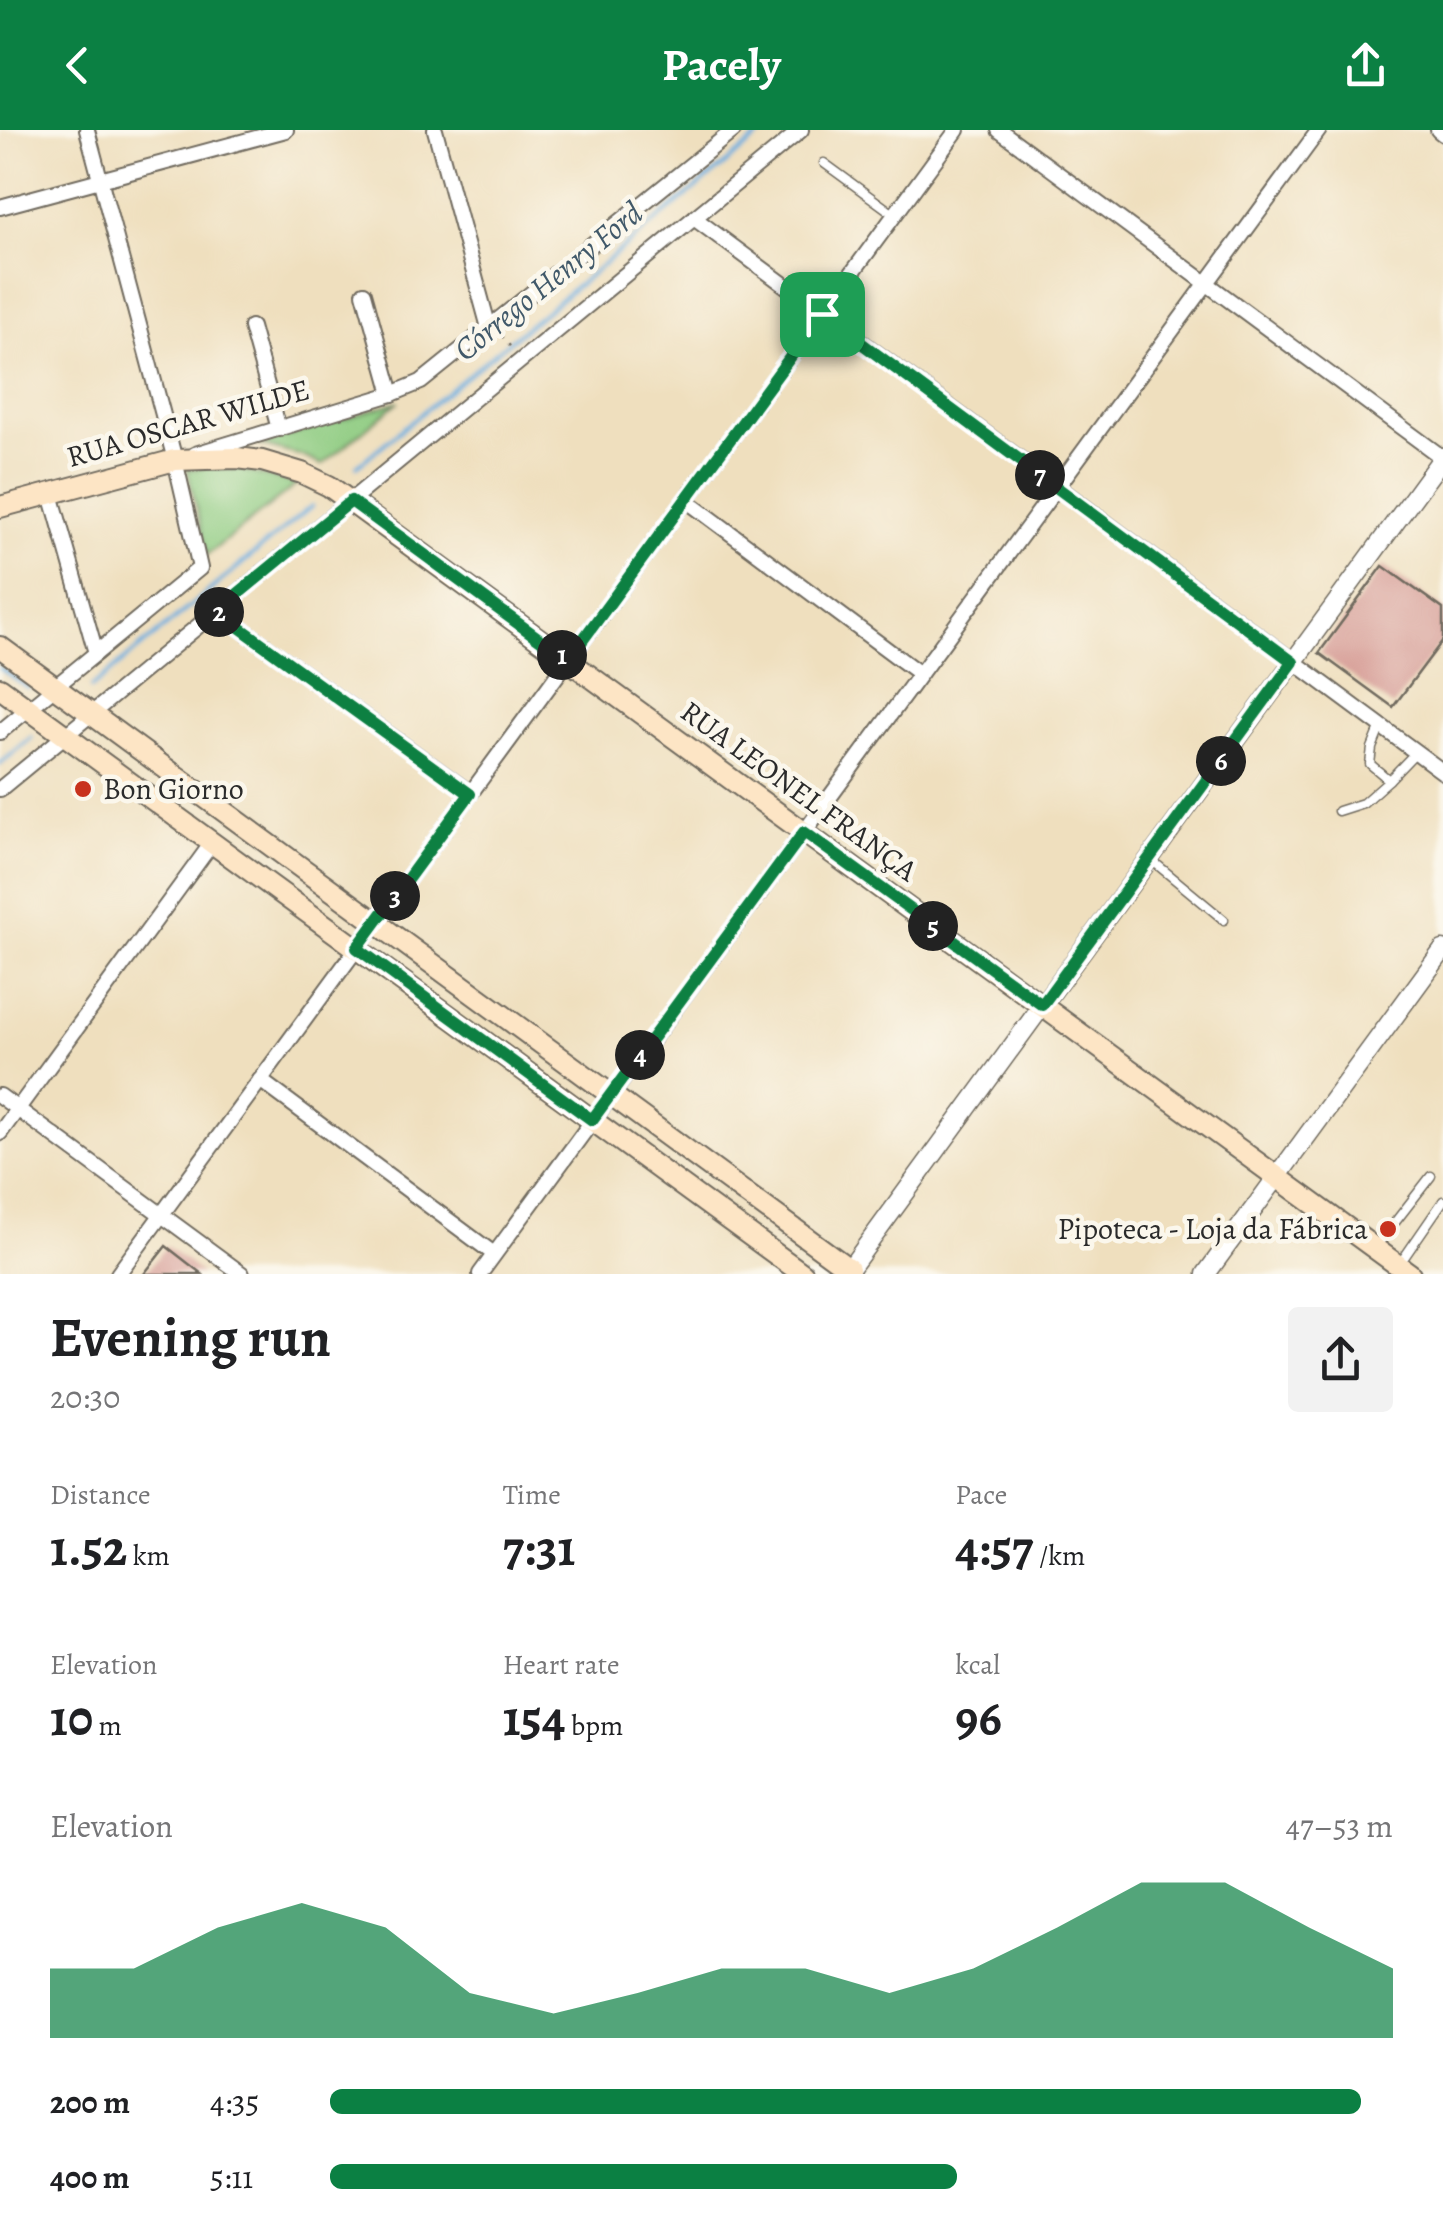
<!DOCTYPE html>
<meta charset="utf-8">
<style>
body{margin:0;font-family:Alegreya,serif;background:#f2f2f2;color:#202124;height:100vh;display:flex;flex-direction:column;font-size:38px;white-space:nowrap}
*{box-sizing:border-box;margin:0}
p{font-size:32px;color:#757577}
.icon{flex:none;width:55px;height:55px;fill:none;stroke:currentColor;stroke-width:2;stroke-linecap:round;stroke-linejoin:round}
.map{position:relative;height:1144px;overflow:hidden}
.panel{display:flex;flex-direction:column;background:#fff;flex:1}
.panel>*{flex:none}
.pin{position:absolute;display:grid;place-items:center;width:85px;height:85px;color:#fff;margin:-42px;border-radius:20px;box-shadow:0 5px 15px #0006}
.km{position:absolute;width:50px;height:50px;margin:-25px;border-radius:50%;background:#222;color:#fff;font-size:28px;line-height:50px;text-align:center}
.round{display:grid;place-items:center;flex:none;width:105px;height:105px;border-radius:10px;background:#f2f2f2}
.summary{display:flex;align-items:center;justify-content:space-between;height:170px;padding:0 50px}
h1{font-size:55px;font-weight:700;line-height:75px}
.figures{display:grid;grid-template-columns:repeat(3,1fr);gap:15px;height:170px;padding:10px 50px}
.figures div{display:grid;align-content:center}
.figures b{font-size:50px;font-weight:700}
.figures small{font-size:28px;font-weight:400}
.figures p{font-size:28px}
.chart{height:280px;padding:20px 50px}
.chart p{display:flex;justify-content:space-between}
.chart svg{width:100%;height:180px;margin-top:10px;fill:#0b8043;opacity:.7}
ul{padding:0 50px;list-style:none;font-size:32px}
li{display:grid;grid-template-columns:160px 120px 1fr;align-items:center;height:75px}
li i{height:25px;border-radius:12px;background:#0b8043}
header{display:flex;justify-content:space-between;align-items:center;height:130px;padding:0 50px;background:#0b8043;color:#fff;font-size:45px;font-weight:700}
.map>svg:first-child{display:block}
</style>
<header><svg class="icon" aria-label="back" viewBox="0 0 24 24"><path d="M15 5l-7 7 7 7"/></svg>Pacely<svg class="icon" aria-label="share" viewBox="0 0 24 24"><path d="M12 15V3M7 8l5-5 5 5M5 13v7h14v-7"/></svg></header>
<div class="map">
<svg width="1443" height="1144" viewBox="0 0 1443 1144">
<rect width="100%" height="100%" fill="#fbf7ec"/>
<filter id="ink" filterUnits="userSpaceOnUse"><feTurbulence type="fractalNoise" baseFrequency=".01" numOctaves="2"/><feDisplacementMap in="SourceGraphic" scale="20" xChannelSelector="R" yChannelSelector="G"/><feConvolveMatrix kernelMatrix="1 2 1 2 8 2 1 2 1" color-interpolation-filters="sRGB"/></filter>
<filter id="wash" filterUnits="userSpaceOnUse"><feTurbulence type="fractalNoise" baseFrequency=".0048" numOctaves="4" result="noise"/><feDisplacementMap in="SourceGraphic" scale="40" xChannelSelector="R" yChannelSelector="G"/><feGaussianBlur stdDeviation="2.25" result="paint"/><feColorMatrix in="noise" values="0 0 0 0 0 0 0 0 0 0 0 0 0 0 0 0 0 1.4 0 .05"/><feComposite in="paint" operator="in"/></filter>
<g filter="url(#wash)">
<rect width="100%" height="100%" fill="#efdfbe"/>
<!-- green -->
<g fill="#8fcc82" stroke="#5d7c56" stroke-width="2.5">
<polygon points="399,271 322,335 302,326 260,315"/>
<polygon points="211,337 242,340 297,354 207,425 187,339"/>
</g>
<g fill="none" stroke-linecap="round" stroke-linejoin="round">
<!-- stream -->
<g stroke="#6baee0" stroke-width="4">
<polyline points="357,336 767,0"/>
<polyline points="0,538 28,558"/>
<polyline points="91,558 312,376"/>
<polyline points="0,634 32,607"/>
</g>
</g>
<g id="blocks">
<!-- building -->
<g fill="#d3948e">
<polygon points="1383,436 1443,479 1443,510 1393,577 1319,523"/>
<polygon points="166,1116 202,1144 144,1144"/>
</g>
</g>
</g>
<g filter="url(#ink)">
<use href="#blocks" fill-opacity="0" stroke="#706a5e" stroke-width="2.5"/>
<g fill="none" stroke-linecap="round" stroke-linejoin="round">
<!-- service casing -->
<g stroke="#706a5e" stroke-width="11">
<g id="service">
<polyline points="824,33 895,85"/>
<polyline points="1381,596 1372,618 1370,634 1389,650"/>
<polyline points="1338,681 1363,673 1389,650 1416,622"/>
<polyline points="1149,728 1224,790"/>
<polyline points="1375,1118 1431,1046"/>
<polyline points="1401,1132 1443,1071"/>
</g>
</g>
<!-- minor casing -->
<g stroke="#706a5e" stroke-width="18">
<g id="minor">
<polyline points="435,0 489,198"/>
<polyline points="999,0 1443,328"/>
<polyline points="1438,0 1443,4"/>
<polyline points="0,77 286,0"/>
<polyline points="694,88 1443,642"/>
<polyline points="364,163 392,264"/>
<polyline points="251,197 279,299"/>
<polyline points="195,324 392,264 421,252 734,0"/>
<polyline points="51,364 96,523"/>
<polyline points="686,370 920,544"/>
<polyline points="217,481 470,663"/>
<polyline points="0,602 200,438 175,330 87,0"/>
<polyline points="0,659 801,0"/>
<polyline points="260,950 494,1124"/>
<polyline points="0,966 242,1144"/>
<polyline points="0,1003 212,713"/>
<polyline points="118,1144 957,0"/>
<polyline points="480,1144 1319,0"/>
</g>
</g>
<!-- tertiary casing -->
<g stroke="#706a5e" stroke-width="21">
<g id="tertiary">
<polyline points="846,1144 1443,327"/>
<polyline points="1206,1144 1443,820"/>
</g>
</g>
<!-- secondary casing -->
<g stroke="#706a5e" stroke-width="24">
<g id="secondary">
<polyline points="0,377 175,330 237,328 262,331 302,343 329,356 1410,1144"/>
<polyline points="0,517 849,1139"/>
<polyline points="0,558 803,1144"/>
</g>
</g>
<!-- path -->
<polyline stroke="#706a5e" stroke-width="2.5" stroke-dasharray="2.5 8" stroke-linecap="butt" points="502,206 512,219"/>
<!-- service -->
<use href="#service" stroke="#fff" stroke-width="8"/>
<!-- minor -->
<use href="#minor" stroke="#fff" stroke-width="14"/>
<!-- tertiary -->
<use href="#tertiary" stroke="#fff" stroke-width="18"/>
<!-- secondary -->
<use href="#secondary" stroke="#fde5c5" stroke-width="20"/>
</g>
</g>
<g fill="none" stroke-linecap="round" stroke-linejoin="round" filter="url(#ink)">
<!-- route casing -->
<g stroke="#fff" stroke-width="20">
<polygon id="route" points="822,184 1293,532 1042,875 804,702 592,990 357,818 470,664 217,481 351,371 568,530"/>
</g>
<!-- route -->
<use href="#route" stroke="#0b8043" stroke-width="12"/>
</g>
<!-- markers -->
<g fill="#c8321e" stroke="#fbf7ec" stroke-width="4">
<circle cx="83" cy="659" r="10"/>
<circle cx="1388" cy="1099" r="10"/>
</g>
<g text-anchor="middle" stroke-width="9" stroke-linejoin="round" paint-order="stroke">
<!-- street labels -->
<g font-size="30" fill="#2b2b2b" stroke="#fbf7ec">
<text transform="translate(188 293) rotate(-16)" y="10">RUA OSCAR WILDE</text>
<text transform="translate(799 661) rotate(36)" y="10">RUA LEONEL FRANÇA</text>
</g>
<!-- poi labels -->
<g font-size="30" fill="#2b2b2b" stroke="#fbf7ec" text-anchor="start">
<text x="103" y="669">Bon Giorno</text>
<text x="1368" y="1109" text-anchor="end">Pipoteca - Loja da Fábrica</text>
</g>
<!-- water labels -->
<g font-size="32" font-style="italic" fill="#41596a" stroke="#fbf7ec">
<text transform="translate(548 151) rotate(-39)" y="11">Córrego Henry Ford</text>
</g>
</g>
</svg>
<div class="pin" style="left:822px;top:184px;background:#1e9e55"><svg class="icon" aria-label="arrive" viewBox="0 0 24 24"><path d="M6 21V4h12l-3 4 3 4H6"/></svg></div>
<b class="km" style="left:562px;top:525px">1</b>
<b class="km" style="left:219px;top:482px">2</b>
<b class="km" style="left:395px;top:766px">3</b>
<b class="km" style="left:640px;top:925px">4</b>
<b class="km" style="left:933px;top:796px">5</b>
<b class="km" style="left:1221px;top:631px">6</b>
<b class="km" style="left:1040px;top:345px">7</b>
</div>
<section class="panel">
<div class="summary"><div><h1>Evening run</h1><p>20:30</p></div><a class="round"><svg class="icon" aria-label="share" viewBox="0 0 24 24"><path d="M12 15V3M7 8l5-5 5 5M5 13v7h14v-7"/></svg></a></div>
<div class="figures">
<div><p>Distance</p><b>1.52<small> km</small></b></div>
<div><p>Time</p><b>7:31</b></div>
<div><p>Pace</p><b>4:57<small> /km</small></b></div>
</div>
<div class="figures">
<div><p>Elevation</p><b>10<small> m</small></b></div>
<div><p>Heart rate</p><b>154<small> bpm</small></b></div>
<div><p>kcal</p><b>96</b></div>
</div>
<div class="chart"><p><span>Elevation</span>47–53 m</p>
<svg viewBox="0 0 160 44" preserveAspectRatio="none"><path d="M0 44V27L10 27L20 17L30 11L40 17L50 33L60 38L70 33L80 27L90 27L100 33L110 27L120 17L130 6L140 6L150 17L160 27V44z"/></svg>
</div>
<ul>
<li><b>200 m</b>4:35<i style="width:97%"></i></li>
<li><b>400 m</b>5:11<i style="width:59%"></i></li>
</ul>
</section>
